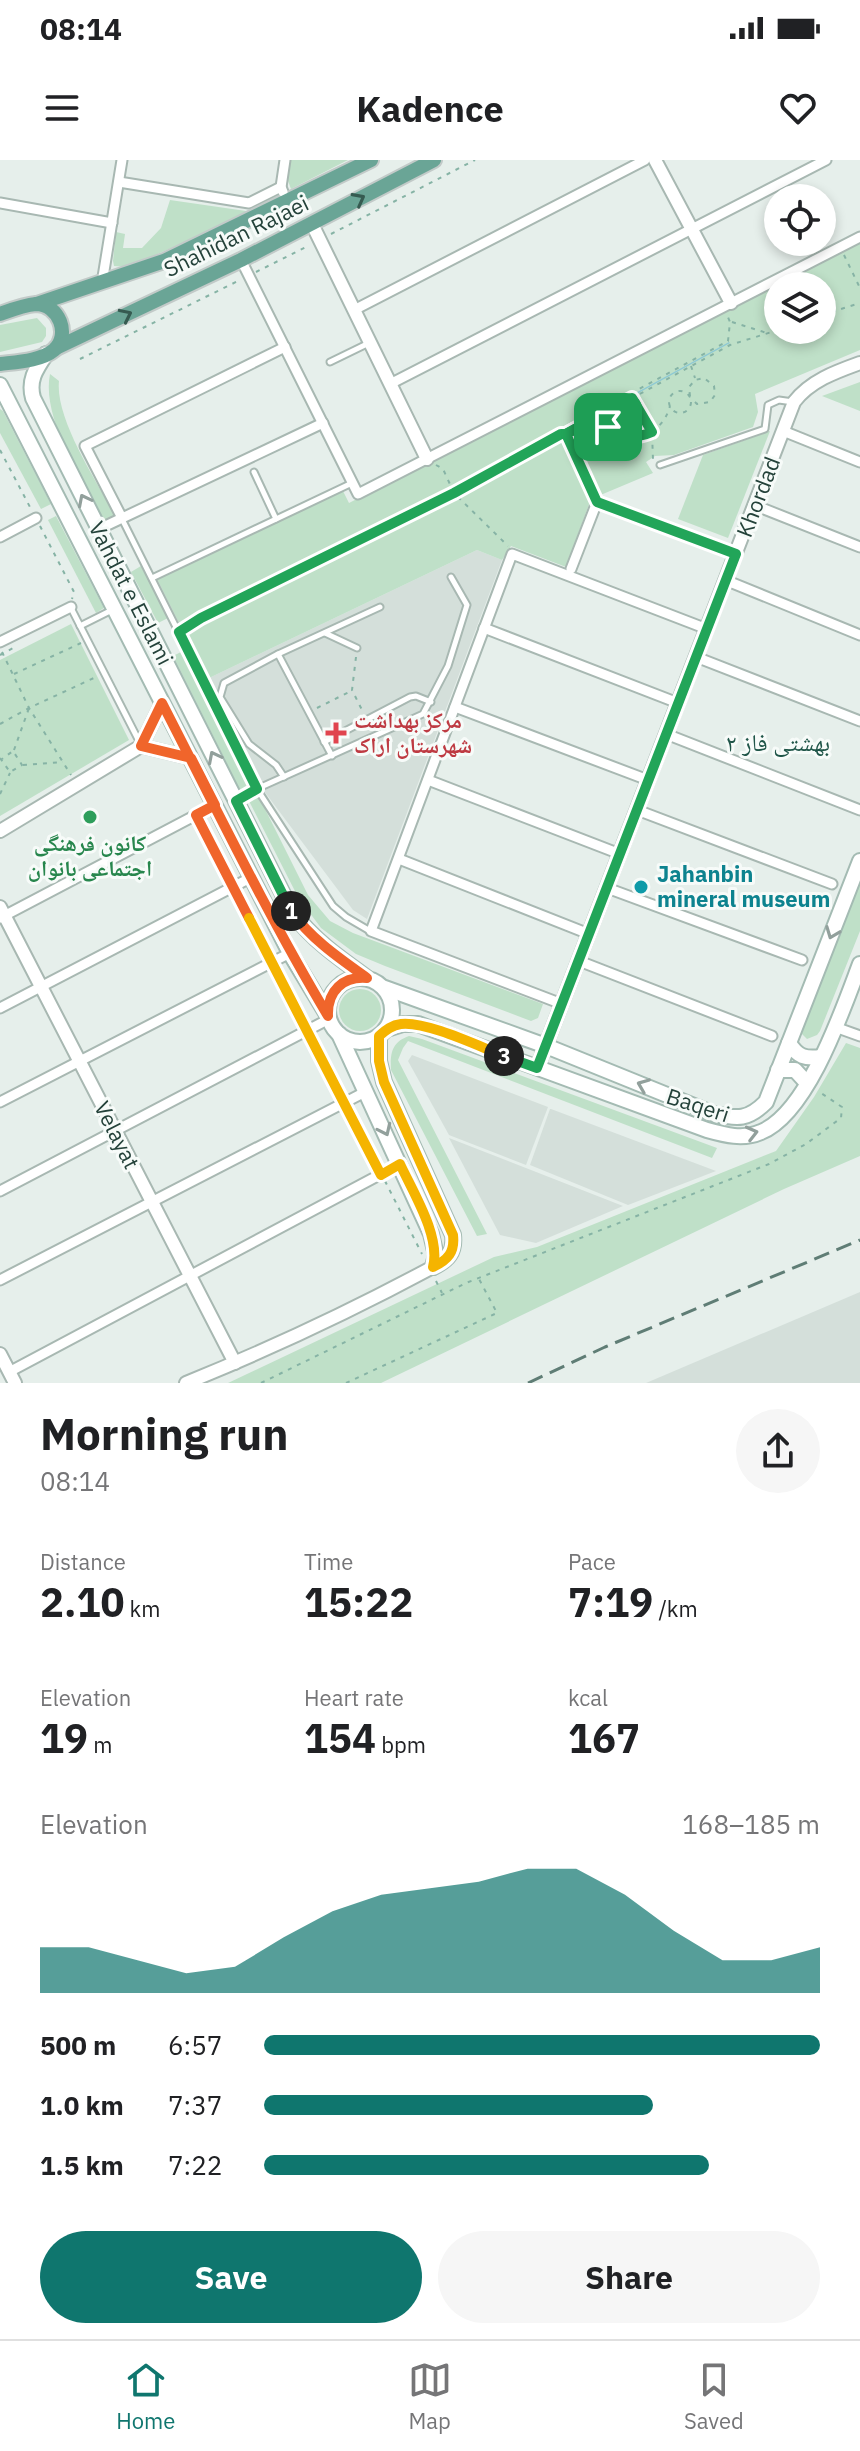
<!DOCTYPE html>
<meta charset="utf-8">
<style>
body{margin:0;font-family:"IBM Plex Sans","Noto Naskh Arabic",sans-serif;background:#f6f6f6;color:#202124;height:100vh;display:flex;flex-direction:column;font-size:30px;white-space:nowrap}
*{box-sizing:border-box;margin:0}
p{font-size:26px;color:#757577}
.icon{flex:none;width:44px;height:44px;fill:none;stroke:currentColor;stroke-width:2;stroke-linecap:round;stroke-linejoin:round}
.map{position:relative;height:1223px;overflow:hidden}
.sheet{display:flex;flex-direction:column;background:#fff;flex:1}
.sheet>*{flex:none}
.fabs{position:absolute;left:764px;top:24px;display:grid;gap:16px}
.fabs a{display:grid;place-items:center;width:72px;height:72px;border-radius:50%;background:#fff;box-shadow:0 4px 12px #0003;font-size:40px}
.pin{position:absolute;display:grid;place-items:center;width:68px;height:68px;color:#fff;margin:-34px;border-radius:16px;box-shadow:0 4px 12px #0006}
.km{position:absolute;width:40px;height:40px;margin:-20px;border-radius:50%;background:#222;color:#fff;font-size:22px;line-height:40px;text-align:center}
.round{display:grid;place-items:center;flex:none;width:84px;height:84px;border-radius:42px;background:#f6f6f6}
.headline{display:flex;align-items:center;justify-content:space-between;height:136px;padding:0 40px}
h1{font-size:44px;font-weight:800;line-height:60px}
.stats{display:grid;grid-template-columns:repeat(3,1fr);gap:12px;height:136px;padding:8px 40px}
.stats div{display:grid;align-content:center}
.stats b{font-size:40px;font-weight:800}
.stats small{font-size:22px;font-weight:400}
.stats p{font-size:22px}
.chart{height:224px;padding:16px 40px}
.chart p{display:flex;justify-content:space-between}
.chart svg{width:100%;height:144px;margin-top:8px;fill:#0f766e;opacity:.7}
.button{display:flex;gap:16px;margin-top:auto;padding:16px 40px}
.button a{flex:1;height:92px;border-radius:48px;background:#0f766e;color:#fff;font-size:32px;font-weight:800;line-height:92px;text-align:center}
.button a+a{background:#f6f6f6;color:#202124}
ul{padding:0 40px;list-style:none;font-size:26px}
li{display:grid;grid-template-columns:128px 96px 1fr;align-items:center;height:60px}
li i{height:20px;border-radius:10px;background:#0f766e}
.status{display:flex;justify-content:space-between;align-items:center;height:56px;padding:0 40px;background:#fff;direction:ltr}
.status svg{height:22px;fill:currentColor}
header{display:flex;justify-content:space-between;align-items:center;height:104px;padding:0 40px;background:#fff;font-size:36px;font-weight:800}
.menu{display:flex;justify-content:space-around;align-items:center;height:112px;border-top:2px solid #e0e0e0;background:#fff;font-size:22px;color:#757577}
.menu a{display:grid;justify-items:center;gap:4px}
.menu .on{color:#0f766e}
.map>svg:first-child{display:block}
</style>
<div class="status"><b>08:14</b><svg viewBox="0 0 49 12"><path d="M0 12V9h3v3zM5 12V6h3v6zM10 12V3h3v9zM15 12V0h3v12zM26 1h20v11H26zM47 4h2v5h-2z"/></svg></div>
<header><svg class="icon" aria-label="menu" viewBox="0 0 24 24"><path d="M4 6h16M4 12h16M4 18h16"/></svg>Kadence<svg class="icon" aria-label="heart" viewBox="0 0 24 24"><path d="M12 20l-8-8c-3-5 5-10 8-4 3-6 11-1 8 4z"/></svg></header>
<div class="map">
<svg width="860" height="1223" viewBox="0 0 860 1223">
<rect width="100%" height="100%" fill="#e6efeb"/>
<!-- built -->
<g fill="#d4dfda">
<polygon points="477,390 502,400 367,759 353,750 261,627 207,519"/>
<polygon points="412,895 548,947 526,1005 449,975 408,901"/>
<polygon points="550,949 551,949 716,1011 628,1045 530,1005"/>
<polygon points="449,978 623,1046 536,1083 500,1075"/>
<polygon points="860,1132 860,1223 646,1223"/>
</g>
<!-- green -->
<g fill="#bfe0c8" fill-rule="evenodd">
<polygon points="290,0 348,0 291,29 287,18"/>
<polygon points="170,40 253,52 128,107 114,106 113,101 116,72 125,74 123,88 142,88 161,68"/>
<path d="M860,82v108l-105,44 3,18 -5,15 -79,28 -19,1 -9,6 7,11 -62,26 -25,68 -55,-21 -9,14 -25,-10 -270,129 -50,-100 186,-88 6,12zM778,126h44v44h-44z"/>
<polygon points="37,158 46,168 46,176 42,182 0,192 0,165"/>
<path d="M50,214l9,7c-4,38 38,101 57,136l-12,5c-20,-40 -63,-103 -54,-148z"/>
<polygon points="860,222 860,251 822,236"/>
<polygon points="0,249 3,251 51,344 41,349 0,273"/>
<polygon points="770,271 728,378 678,359 703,295"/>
<polygon points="56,356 104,448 96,453 48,360"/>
<polygon points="141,406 168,458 158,463 131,412"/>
<polygon points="71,464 129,580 0,656 0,500"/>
<polygon points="183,491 251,628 240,630 173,496"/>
<polygon points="258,635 308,735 330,761 353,773 543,844 538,858 531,861 385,806 356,794 321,768 298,737 249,641"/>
<polygon points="860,715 860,771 820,871 817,875 807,879 800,872"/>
<circle cx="360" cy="850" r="21"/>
<path d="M409,876l13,3 295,109 -5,10 -304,-117 -5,7 -5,12 89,174 -10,2 -86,-166c-1,-17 1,-28 18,-34z"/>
<polygon points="846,883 860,888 860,996 784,1029 381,1223 228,1223 494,1097 537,1087 776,991 814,937"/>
</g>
<!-- water -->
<polygon fill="#8ec9d4" points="729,182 730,183 567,272 566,271"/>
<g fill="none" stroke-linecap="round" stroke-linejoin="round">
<!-- service casing -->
<g stroke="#a8b8b2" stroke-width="9">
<g id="service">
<polyline points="330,202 369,183"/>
<polyline points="660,305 765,269 768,245 779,240 793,242"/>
<polyline points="254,312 276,359"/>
<polyline points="122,359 257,629 333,746 346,757 370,771"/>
<polyline points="152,418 352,323"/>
<polyline points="71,448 141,585"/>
<polyline points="80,466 112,450"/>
<polyline points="325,473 357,488"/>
<polyline points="278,494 332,596"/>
<polyline points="324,582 410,537 416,536 431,542"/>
<polyline points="284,617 276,605 249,584 220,537 224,523 278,494 380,447"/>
<polyline points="237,641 261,627 423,554 448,506 467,445 451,417"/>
</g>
</g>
<!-- minor casing -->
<g stroke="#a8b8b2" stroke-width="13">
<g id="minor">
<polyline points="119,22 249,43 281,27"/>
<polyline points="283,32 281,27 285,0"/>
<polyline points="0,43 112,63"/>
<polyline points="241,100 358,334 860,77"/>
<polyline points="102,123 122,0"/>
<polyline points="354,150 645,0"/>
<polyline points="390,224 826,0"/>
<polyline points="783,271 860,302"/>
<polyline points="754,345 860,387"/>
<polyline points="122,358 85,286 285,187"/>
<polyline points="99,369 323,263"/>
<polyline points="0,377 36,358"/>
<polyline points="571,409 597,342 736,394"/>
<polyline points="725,420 860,475"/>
<polyline points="484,468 678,543"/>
<polyline points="0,482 71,447"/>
<polyline points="696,497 860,561"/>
<polyline points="455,547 648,620"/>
<polyline points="666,574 860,650"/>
<polyline points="428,620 620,694"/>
<polyline points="637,650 832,724"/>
<polyline points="399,699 589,774"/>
<polyline points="607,728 802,800"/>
<polyline points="0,758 215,645"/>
<polyline points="579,801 772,876"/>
<polyline points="562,844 371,771 512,394 707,469"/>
<polyline points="0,848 252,717"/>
<polyline points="835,867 860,876"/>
<polyline points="0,942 290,793"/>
<polyline points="0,1031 329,859"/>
<polyline points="0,1120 367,931"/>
<polyline points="9,1212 400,1004"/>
</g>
</g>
<!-- tertiary casing -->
<g stroke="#a8b8b2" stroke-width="16">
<g id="tertiary">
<polyline points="655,0 731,143"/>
<polyline points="312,64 427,299"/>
<polyline points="141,586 191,598"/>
<polyline points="141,586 162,543"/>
<polyline points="0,671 141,586"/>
<polyline points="0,747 235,1203"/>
<path d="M537,908l257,-666c16,-21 41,-30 66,-39"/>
<polyline points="0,1194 15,1223"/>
<path d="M186,1223c84,-34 167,-73 247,-116"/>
</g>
</g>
<!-- secondary casing -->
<g stroke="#a4bbb3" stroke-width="18">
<g id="secondary">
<path d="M46,194c-10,15 -18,26 -13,44l259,514c21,28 47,46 75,66"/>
<polyline points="0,225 290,793 328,856"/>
<circle cx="360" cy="850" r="32"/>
<path d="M385,828l161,58 168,68c24,5 34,6 52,-12l94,-241"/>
<path d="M387,869l16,-5h15l289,106c18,5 36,10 54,2 47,-19 82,-123 99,-168"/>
<polyline points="339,874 431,1074 436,1095 433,1107"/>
<path d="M379,876v25l5,21 69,153c2,17 -5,25 -20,32"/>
<path d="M789,883c9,14 16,16 32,14"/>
<polyline points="778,910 795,910 807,923"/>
</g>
</g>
<!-- primary casing -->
<g stroke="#c2cac8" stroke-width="18">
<g id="primary">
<polyline points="37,144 164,101 371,0"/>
<path d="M0,154c11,-4 24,-9 36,-10 23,0 35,31 18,46 -13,11 -38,12 -54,14"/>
<polyline points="56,188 241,100 434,0"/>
</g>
</g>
<!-- path -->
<g stroke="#86b3a5" stroke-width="2" stroke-dasharray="4 6" stroke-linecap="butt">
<polyline points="331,74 475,0"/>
<polyline points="844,95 860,128"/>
<polyline points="256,112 308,86"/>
<polyline points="822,155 860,143"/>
<polyline points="732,162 767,173"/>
<polyline points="80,199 240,120"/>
<polyline points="691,206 695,218"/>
<circle cx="680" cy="242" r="11"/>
<polyline points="690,236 689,227 695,220 704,218 714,226 715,235 710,242 697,244 691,238"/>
<polyline points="633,240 652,272 653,300"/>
<path d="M600,257c19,31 61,24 70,-11"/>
<polyline points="562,273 565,269 728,181 730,162 727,155"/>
<polyline points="567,275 593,331"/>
<polyline points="0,290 31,349"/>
<polyline points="436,305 443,309 454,333 508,386"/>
<polyline points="40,366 74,432 72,439"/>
<polyline points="187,467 201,458 454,333 561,274 566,274 730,185 778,170"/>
<polyline points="2,492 29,548 71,615"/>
<polyline points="0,495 17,486"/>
<polyline points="356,497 352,530 363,552"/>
<polyline points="14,514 81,483"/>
<polyline points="317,548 351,531"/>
<polyline points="0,564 29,548 96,517"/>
<polyline points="14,590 29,548"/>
<polyline points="0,598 10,612 22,605 13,591 2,599"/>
<polyline points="23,605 63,602"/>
<polyline points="0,634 10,613"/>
<polyline points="200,662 228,717"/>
<polyline points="238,737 267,792"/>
<polyline points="277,812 303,863"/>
<polyline points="312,879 340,934"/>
<polyline points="348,950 377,1005"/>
<polyline points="385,1021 422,1094"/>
<polyline points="436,1121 442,1133"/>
<polyline points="261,1223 466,1123 769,1004 806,984 841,958 842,947 818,931"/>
<polyline points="346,1223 497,1153 479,1119"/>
</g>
<!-- service -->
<use href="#service" stroke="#fff" stroke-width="5"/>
<!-- minor -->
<use href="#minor" stroke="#fff" stroke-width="9"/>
<!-- tertiary -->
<use href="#tertiary" stroke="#fff" stroke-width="12"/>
<!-- secondary -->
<use href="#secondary" stroke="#fff" stroke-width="14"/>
<!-- primary -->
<use href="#primary" stroke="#6aa596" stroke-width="14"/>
<!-- rail -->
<polyline stroke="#5f7d75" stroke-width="3" stroke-dasharray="16 8" stroke-linecap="butt" points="528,1223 605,1187 860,1080"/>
</g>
<!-- one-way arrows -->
<defs><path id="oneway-chevron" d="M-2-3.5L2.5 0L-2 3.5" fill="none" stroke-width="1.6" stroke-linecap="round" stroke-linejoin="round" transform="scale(2)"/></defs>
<g stroke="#365b51">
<use href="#oneway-chevron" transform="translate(359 39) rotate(-28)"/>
<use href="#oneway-chevron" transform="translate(126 155) rotate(-26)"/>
</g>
<g stroke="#92a09c">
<use href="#oneway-chevron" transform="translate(84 340) rotate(-117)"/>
<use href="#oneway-chevron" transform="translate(214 597) rotate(-117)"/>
<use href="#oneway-chevron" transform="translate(832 773) rotate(111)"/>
<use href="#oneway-chevron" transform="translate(643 925) rotate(-158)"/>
<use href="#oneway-chevron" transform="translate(385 970) rotate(65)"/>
<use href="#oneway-chevron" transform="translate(752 973) rotate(-14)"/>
</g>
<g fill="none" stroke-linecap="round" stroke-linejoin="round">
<!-- split-1 casing -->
<g stroke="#fff" stroke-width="16">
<polyline id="split-1" points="291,751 236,641 257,629 179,472 201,458 454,333 561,274 566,274 599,256 608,267"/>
</g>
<!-- split-2 casing -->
<g stroke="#fff" stroke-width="16">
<path id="split-2" d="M249,758l-53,-103 19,-10 -24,-47 -50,-12 21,-43c54,105 105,211 166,313 -1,-25 15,-40 39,-38 -28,-20 -56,-39 -76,-67"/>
</g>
<!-- split-3 casing -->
<g stroke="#fff" stroke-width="16">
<path id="split-3" d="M249,758l132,257 19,-11c13,28 41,73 33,103 15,-7 22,-15 20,-32l-69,-153 -5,-21v-25c7,-6 13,-11 22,-12 25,-3 77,22 103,32"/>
</g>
<!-- split-4 casing -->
<g stroke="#fff" stroke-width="16">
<path id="split-4" d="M504,896l33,12 199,-514 -139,-52 -31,-68 66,-36 20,34c-16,7 -30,6 -44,-5"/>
</g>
<!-- split-1 -->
<use href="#split-1" stroke="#22a559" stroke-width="10"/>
<!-- split-2 -->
<use href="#split-2" stroke="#f0652b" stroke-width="10"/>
<!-- split-3 -->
<use href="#split-3" stroke="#f5b400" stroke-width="10"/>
<!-- split-4 -->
<use href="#split-4" stroke="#22a559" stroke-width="10"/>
</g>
<!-- markers -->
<path fill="#e0444e" stroke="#f7fbf9" stroke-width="3" d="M332 561h8v8h8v8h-8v8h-8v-8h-8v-8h8z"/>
<circle fill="#2e9e5b" stroke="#f7fbf9" stroke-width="3" cx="90" cy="657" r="8"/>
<circle fill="#0f9aa8" stroke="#f7fbf9" stroke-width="3" cx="641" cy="727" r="8"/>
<g text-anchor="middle" stroke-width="6" stroke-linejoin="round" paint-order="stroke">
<!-- street labels -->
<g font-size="22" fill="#24423a" stroke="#f7fbf9">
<text transform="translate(236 76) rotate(-26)" y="8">Shahidan Rajaei</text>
<text transform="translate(758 337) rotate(-69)" y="8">Khordad</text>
<text transform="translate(131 433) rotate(63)" y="8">Vahdat e Eslami</text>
<text transform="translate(698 945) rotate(18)" y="8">Baqeri</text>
<text transform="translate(117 975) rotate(63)" y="8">Velayat</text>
</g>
<!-- health labels -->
<g font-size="22" font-weight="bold" fill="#be3a42" stroke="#f7fbf9" text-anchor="start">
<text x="354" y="568">مرکز بهداشت<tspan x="354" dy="25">شهرستان اراک</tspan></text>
</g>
<!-- leisure labels -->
<g font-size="22" font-weight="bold" fill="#27864d" stroke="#f7fbf9">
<text x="90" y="691">کانون فرهنگی<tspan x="90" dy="25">اجتماعی بانوان</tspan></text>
</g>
<!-- culture labels -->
<g font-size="22" font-weight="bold" fill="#0d838f" stroke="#f7fbf9" text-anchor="start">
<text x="657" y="722">Jahanbin<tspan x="657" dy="25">mineral museum</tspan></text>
</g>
<!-- neighbourhood labels -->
<g font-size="24" fill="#1f5548" stroke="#f7fbf9">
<text x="778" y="591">بهشتی فاز ۲</text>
</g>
</g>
</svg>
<div class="fabs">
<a><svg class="icon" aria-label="locate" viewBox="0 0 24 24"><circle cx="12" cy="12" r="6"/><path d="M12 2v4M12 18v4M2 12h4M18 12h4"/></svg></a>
<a><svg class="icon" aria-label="layers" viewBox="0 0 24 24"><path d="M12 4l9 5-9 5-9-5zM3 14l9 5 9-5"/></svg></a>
</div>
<div class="pin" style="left:608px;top:267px;background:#1e9e55"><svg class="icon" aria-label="arrive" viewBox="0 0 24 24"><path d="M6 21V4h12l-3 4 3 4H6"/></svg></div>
<b class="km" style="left:291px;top:751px">1</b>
<b class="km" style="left:504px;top:896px">3</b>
</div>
<section class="sheet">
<div class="headline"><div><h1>Morning run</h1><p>08:14</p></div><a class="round"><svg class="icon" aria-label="share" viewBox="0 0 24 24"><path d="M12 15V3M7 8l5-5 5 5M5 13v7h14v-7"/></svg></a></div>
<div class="stats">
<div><p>Distance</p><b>2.10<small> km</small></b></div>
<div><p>Time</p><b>15:22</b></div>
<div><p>Pace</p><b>7:19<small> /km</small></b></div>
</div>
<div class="stats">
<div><p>Elevation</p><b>19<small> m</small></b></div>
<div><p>Heart rate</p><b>154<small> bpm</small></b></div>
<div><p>kcal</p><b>167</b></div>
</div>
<div class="chart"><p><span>Elevation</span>168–185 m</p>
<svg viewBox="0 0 160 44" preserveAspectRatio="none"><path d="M0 44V30L10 30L20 34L30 38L40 36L50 27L60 19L70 14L80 12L90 10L100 6L110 6L120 14L130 25L140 34L150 34L160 30V44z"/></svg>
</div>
<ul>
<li><b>500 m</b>6:57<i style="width:100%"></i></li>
<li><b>1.0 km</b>7:37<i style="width:70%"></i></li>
<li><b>1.5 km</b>7:22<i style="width:80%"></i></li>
</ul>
<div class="button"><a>Save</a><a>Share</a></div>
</section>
<nav class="menu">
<a class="on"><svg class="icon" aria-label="home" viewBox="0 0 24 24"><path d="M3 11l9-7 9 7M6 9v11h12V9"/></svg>Home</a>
<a><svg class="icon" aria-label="map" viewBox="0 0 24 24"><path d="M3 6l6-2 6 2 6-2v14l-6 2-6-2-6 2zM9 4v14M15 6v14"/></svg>Map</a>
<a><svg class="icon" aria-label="saved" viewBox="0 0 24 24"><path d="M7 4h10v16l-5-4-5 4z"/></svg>Saved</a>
</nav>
